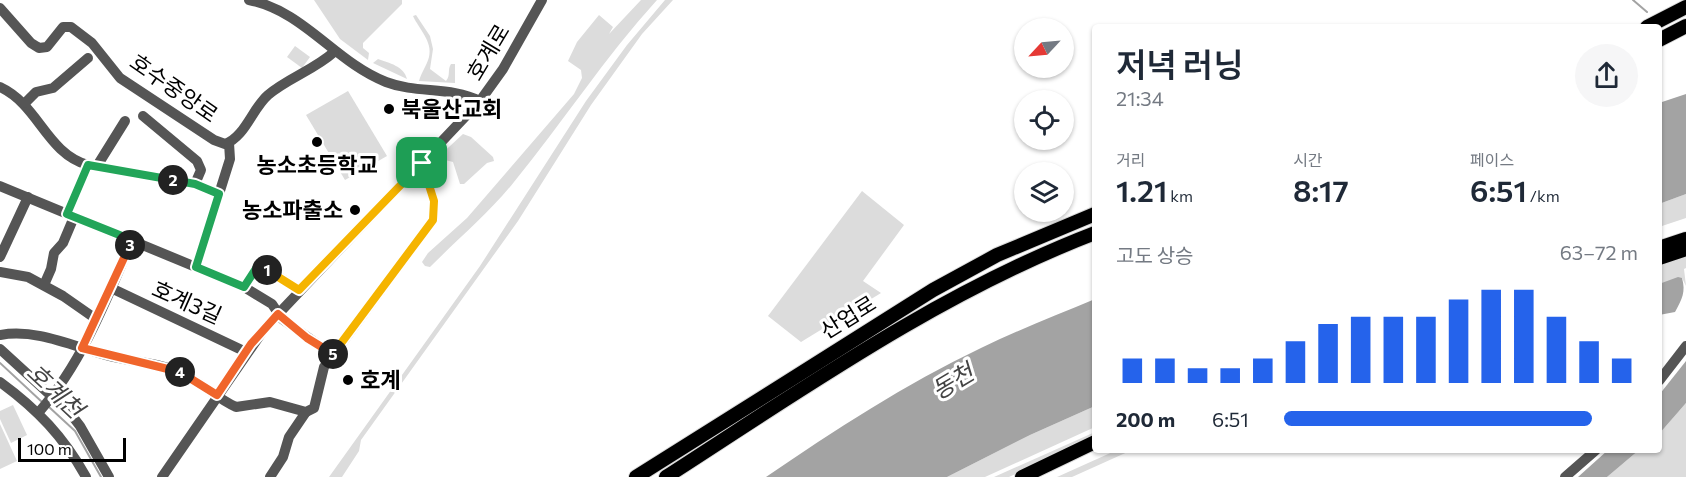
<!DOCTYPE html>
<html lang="ko">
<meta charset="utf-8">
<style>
body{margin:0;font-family:Commissioner,"Noto Sans KR",sans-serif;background:#f6f6f7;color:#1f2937;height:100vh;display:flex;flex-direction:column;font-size:22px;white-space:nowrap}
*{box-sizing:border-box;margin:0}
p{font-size:20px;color:#747a83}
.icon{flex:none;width:33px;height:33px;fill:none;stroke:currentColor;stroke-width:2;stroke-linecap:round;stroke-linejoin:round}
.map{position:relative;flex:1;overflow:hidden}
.drawer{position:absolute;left:1092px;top:24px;width:570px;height:429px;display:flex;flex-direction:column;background:#fff;border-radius:6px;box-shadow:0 2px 4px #0004}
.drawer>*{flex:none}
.needle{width:39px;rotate:244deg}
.fabs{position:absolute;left:1014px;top:18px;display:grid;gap:12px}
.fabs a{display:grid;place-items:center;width:60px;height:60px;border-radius:50%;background:#fff;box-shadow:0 2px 4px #0004;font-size:30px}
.scale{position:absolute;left:18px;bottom:15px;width:108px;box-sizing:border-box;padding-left:6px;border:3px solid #000;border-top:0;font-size:16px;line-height:21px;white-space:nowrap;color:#000;-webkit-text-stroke:4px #fff;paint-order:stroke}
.pin{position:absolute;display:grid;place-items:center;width:51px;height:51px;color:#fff;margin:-26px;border-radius:12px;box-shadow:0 3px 9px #0006}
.km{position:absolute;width:30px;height:30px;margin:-15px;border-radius:50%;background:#222;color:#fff;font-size:16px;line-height:30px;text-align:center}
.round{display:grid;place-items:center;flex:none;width:63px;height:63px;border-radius:32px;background:#f6f6f7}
.summary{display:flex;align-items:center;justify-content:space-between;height:102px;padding:0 24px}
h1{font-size:33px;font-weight:600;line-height:45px}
.figures{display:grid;grid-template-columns:repeat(3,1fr);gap:9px;height:102px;padding:6px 24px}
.figures div{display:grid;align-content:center}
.figures b{font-size:30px;font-weight:600}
.figures small{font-size:16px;font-weight:400}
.figures p{font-size:16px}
.chart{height:168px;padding:12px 24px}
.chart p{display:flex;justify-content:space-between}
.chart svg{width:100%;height:108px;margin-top:6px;stroke:#2563eb;stroke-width:6}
ul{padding:0 24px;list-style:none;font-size:20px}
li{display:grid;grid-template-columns:96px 72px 1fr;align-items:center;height:45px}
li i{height:15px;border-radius:8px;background:#2563eb}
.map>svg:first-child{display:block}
</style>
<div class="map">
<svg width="1686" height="477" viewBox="0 0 1686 477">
<rect width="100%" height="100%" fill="#fff"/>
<!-- green -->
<g fill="#dcdcdc">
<polygon points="314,0 402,0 402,4 363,43 363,48 369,53 368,60 340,39"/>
<path d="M641,0h16c-52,57 -94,122 -143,182 -25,31 -55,56 -84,85l-5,-1 -3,-4 6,-9 39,-35 107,-124 8,-16 -1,-8 -13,-9 9,-19 22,-27 14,12 -4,7z"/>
<polygon points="665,0 673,0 642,34 591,105 518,221 361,440 359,451 342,477 329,477 480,266 586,101 627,45"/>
<path d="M416,15l14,21 3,13 -3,20 16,12c5,-6 1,-11 5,-17h4v19l-36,-2c2,-8 8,-16 10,-24 4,-15 -10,-28 -16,-41z"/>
<polygon points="295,46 310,57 302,68 287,57"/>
<path d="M378,59c11,4 26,7 29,20l-34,-16z"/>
<polygon points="348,91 387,156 345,180 306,115"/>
<polygon points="463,134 471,137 493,157 494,161 487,163 464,184 460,184 453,162 437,158"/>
<polygon points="862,191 904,225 863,281 881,293 801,342 768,316"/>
<polygon points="1686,194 1686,218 1659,227 1659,204"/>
<polygon points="1686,255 1686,268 1684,269 1686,286 1682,278 1659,284 1659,265"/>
<polygon points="1686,403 1686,477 1607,477 1639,450 1659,450 1659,434"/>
<polygon points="13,405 27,435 11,443 0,419 0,411"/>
<polygon points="1095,406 1095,427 985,477 947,477 1030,435"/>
<polygon points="0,424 17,461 0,469"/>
<polygon points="1095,432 1095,437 1009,477 994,477"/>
<polygon points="1117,450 1132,450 1072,477 1057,477"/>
</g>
<!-- water -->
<g fill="#a3a3a3">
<polygon points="1686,94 1686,194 1659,204 1659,103"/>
<path d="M1678,277l4,1c4,14 0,21 -7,34l-16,3v-31z"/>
<path d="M1095,299v107l-65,29 -83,42h-181c69,-47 139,-93 215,-129 37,-18 76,-33 114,-49z"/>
<polygon points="1686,361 1686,403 1659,434 1659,395"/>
<polygon points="1608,450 1639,450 1607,477 1578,477"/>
</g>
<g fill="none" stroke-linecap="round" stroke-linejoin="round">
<!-- stream -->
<g stroke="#a3a3a3" stroke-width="2">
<polyline points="1633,0 1647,12"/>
<polyline points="0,363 42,402"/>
<polyline points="49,407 75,431 101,477"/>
</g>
<!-- major casing -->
<g stroke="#dbdbdb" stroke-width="16">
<g id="major">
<polyline points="1647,27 1686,7"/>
<polyline points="1659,40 1686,26"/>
<polyline points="1659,248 1686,239"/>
<polyline points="1659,258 1686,249"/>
<polyline points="636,477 933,290 997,255 1095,214"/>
<path d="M666,477c138,-89 275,-185 429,-244"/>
<polyline points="1022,477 1095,442"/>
</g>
</g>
<!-- minor -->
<g stroke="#555" stroke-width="10">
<path d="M249,0c55,11 86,62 137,82 31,12 64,4 94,19"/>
<path d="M0,8l31,35 8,5 8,-1 16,-20h8l21,16 28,35 94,62 11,4c20,-7 27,-35 43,-49 20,-17 46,-25 66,-43"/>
<path d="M0,87c39,18 46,66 88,78l-21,49"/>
<polyline points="25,103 36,92 53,88 88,58"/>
<polyline points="143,116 197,161 201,170 195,184"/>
<polyline points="88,165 195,184 219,194"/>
<polyline points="97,166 125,121"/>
<polyline points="0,186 244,287 259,264 299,290"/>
<polyline points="0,257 28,197"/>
<polyline points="196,267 230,159 229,143"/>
<polyline points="0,272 28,277 63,296 96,319"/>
<polyline points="44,285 51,269 54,253 63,243 74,217"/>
<polyline points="244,287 272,304 282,319 333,355 433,220 434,201 422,163"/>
<polyline points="111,288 246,352"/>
<path d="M0,335c38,-7 76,13 113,22 22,5 47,6 68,16 20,9 35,25 55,34l34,-5 36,10 8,-4 10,-41 9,-12"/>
<polyline points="0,349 70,413 80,426 109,477"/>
<polyline points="1659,381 1686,346"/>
<path d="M0,382c37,27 64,55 86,95"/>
<path d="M39,412c43,-49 68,-113 93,-172"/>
<polyline points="162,477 265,328 480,101 503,69 542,0"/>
<polyline points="270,477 283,457 289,437 306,412"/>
<polyline points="1565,477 1596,450"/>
</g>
<!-- major -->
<use href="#major" stroke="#000" stroke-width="14"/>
</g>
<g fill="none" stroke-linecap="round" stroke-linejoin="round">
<!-- split-1 casing -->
<g stroke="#fff" stroke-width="12">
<polyline id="split-1" points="267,270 299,290 422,163"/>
</g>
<!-- split-2 casing -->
<g stroke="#fff" stroke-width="12">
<polyline id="split-2" points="173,180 195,184 219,194 196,267 244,287 259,264 267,270"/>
</g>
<!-- split-3 casing -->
<g stroke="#fff" stroke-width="12">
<polyline id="split-3" points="130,245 132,240 67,214 88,165 173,180"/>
</g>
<!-- split-4 casing -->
<g stroke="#fff" stroke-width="12">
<polyline id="split-4" points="130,245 82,348 180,372"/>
</g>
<!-- split-5 casing -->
<g stroke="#fff" stroke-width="12">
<polyline id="split-5" points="180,372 217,395 251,344 278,314 307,338 333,354"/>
</g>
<!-- split-6 casing -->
<g stroke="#fff" stroke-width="12">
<polyline id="split-6" points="333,354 433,220 434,201 422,163"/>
</g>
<!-- split-1 -->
<use href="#split-1" stroke="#f5b400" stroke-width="8"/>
<!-- split-2 -->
<use href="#split-2" stroke="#22a559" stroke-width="8"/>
<!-- split-3 -->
<use href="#split-3" stroke="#22a559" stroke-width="8"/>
<!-- split-4 -->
<use href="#split-4" stroke="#f0652b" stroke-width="8"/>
<!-- split-5 -->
<use href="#split-5" stroke="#f0652b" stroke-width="8"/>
<!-- split-6 -->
<use href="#split-6" stroke="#f5b400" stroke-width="8"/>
</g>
<!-- markers -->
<g fill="#000" stroke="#fff" stroke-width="2">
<circle cx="389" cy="109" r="6"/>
<circle cx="317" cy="142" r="6"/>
<circle cx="355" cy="210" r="6"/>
<circle cx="348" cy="380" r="6"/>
</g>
<g text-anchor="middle" stroke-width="6" stroke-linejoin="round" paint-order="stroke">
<!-- street labels -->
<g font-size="22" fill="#000" stroke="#fff">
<text transform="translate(488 52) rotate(-59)" y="8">호계로</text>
<text transform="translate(174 88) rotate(35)" y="8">호수중앙로</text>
<text transform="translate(187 302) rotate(24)" y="8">호계3길</text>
<text transform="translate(848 317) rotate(-32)" y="8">산업로</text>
</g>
<!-- poi labels -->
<g font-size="22" font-weight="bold" fill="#000" stroke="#fff" text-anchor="start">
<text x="401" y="117">북울산교회</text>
<text x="317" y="173" text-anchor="middle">농소초등학교</text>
<text x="343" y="218" text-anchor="end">농소파출소</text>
<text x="360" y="388">호계</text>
</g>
<!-- water labels -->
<g font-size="24" font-style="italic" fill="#444" stroke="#fff">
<text transform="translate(953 382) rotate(-31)" y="8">동천</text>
<text transform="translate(55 391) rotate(43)" y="8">호계천</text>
</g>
</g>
</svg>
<div class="fabs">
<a><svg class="needle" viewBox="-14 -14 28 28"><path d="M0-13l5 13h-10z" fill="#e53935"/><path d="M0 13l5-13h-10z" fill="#747a83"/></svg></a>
<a><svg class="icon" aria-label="locate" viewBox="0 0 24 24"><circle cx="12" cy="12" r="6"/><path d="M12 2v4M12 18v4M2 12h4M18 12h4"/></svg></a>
<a><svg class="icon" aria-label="layers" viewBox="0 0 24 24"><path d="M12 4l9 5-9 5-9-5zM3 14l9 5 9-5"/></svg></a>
</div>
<div class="scale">100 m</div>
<div class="pin" style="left:422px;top:163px;background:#1e9e55"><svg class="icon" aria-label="arrive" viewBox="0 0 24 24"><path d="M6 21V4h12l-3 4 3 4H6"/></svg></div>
<b class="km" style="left:267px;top:270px">1</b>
<b class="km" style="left:173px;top:180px">2</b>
<b class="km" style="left:130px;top:245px">3</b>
<b class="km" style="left:180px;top:372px">4</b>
<b class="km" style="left:333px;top:354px">5</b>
<section class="drawer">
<div class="summary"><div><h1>저녁 러닝</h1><p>21:34</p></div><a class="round"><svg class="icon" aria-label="share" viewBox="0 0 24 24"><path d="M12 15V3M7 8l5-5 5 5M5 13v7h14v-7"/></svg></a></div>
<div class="figures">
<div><p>거리</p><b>1.21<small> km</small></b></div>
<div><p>시간</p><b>8:17</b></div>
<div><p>페이스</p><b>6:51<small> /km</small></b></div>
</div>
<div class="chart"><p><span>고도 상승</span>63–72 m</p>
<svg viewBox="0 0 160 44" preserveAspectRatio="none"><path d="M5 44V34M15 44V34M25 44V38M35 44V38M45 44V34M55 44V27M65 44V20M75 44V17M85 44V17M95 44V17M105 44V10M115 44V6M125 44V6M135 44V17M145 44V27M155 44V34"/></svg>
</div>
<ul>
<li><b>200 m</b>6:51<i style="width:87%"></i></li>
</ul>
</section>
</div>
